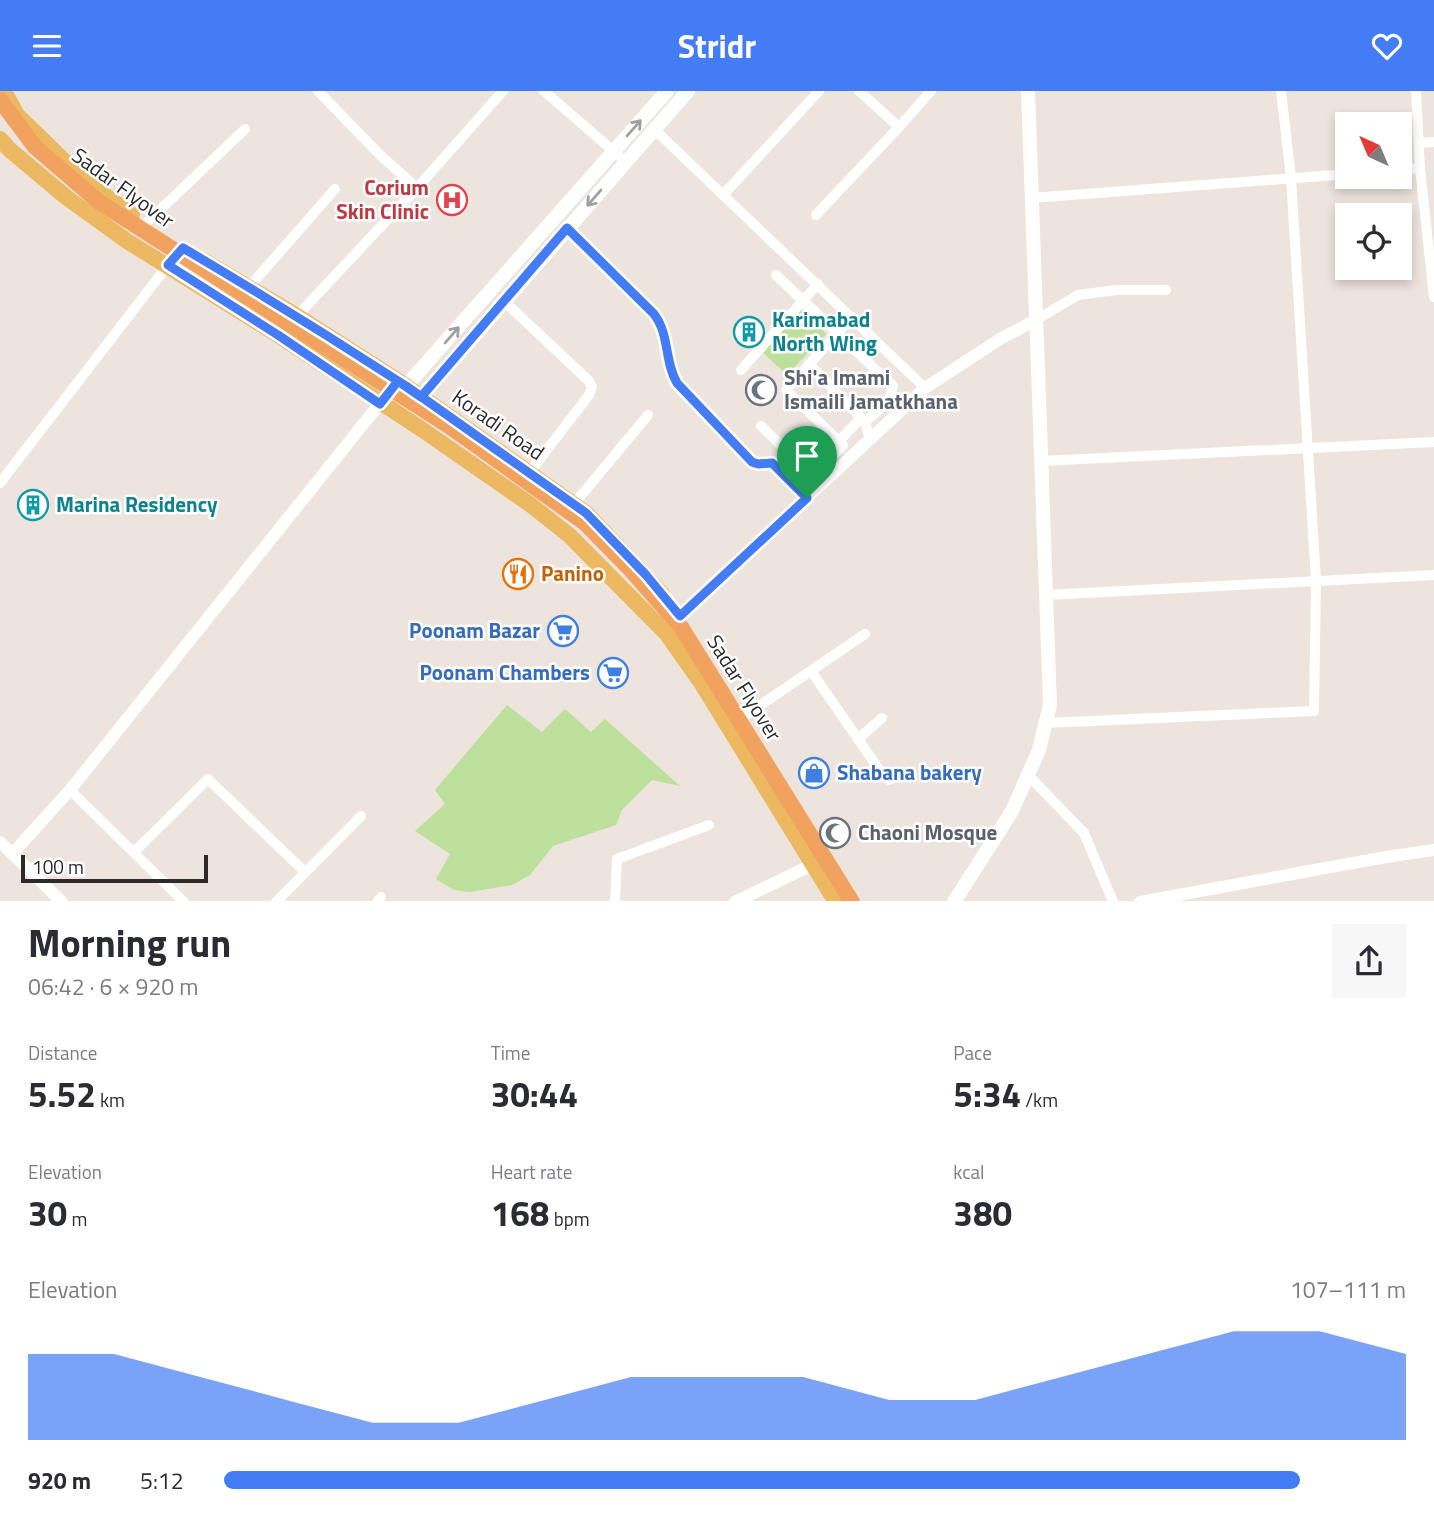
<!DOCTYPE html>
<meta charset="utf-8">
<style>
body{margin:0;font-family:"Titillium Web",sans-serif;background:#f7f7f7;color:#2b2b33;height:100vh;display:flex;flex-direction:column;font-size:26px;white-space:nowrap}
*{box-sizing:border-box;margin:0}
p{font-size:23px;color:#7c7c81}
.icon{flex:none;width:38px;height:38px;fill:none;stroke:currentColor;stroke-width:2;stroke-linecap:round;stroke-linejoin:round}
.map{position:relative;height:810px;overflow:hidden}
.sheet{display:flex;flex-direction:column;background:#fff;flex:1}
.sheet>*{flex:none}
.needle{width:46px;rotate:316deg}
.buttons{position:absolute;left:1335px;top:21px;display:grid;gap:14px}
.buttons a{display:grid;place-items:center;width:77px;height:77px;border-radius:0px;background:#fff;box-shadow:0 4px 10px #0003;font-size:35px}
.scale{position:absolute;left:21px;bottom:18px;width:187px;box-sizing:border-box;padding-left:7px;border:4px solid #2b2b2b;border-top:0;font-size:19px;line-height:24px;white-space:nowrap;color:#2b2b2b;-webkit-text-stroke:5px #fff;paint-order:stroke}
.pin{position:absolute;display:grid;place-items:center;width:60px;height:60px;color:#fff;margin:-72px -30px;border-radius:50% 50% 50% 0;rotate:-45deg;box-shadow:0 0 7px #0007}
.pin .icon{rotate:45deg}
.round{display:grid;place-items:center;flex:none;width:74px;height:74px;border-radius:0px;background:#f7f7f7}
.overview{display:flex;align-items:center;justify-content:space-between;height:119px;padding:0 28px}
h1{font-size:38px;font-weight:700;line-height:52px}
.figures{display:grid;grid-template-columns:repeat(3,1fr);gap:10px;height:119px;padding:7px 28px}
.figures div{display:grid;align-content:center}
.figures b{font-size:35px;font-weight:700}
.figures small{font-size:19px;font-weight:400}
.figures p{font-size:19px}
.chart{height:196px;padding:14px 28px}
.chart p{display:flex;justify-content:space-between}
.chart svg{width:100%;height:126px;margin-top:7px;fill:#437cf4;opacity:.7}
ul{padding:0 28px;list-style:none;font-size:23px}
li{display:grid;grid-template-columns:112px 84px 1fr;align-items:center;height:52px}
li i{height:18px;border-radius:9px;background:#437cf4}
header{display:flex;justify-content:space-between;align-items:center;height:91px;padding:0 28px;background:#437cf4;color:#fff;font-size:32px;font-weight:700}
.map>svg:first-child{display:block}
</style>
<header><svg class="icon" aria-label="menu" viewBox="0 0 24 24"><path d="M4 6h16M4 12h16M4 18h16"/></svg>Stridr<svg class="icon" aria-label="heart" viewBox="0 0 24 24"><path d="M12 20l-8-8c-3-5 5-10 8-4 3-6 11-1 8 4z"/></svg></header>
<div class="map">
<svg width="1434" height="811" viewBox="0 0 1434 811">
<rect width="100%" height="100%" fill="#ece4dd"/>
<!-- grass -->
<g fill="#bde19c">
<polygon points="801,217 826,243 787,284 760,259"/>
<polygon points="507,614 542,641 565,618 591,641 605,628 680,695 652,689 622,719 616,734 553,755 530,784 512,794 470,801 454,799 436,788 450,763 415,740 445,713 435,699"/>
</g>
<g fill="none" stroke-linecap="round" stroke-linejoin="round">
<!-- minor -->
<g stroke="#fff" stroke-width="10">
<polyline points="318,0 380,64 417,97"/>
<polyline points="544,0 626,71"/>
<polyline points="859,0 899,36 931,0"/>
<polyline points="1416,0 1420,77"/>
<polyline points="654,38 925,297"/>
<polyline points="1419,52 1434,51"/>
<polyline points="1400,79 1420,77 1434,206"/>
<polyline points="723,104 819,0"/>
<polyline points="1032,107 1348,83"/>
<polyline points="816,124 899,36"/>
<polyline points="145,133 245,38"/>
<polyline points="567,137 662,233 670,279 677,292 752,371 758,373 772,372 807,407"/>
<polyline points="776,184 893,295 889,310 865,331"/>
<polyline points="249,196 335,98"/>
<polyline points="504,210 589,290 592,296 589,304 529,382"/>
<polyline points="297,225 417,97 503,0"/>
<polyline points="1036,229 1078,204 1116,199 1166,199"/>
<polyline points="809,273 865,331 870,348"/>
<polyline points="741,279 818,193"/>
<polyline points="761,335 813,385 843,354 786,299 852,226"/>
<polyline points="839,350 861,327"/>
<polyline points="1041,370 1434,351"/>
<polyline points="0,392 168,174 182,158"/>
<polyline points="574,413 648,324"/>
<polyline points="1046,504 1434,484"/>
<polyline points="811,580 885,687 889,689 894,686"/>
<polyline points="743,626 865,543"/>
<polyline points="1045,632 1314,620 1316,490 1291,87 1281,0"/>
<polyline points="858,648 882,627"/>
<polyline points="1028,684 1084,742 1113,811"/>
<polyline points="70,699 184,811"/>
<polyline points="134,761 208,688 305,781"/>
<polyline points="276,811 361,725"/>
<polyline points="377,811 381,806"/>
<polyline points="615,811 617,768 709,734"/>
</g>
<!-- tertiary -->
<g stroke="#fff" stroke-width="12">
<polyline points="680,525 925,297 1000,248 1036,229"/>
<polyline points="0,751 62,811"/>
<polyline points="12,763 70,699 397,291"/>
<polyline points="735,811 820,770"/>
<polyline points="1140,811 1386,766 1434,759"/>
</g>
<!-- secondary -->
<g stroke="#fff" stroke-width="14">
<polyline points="406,295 667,0"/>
<polyline points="421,306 688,0"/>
<polyline points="954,811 1012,720 1039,659 1050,614 1028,0"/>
</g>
<!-- primary -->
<g stroke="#ecb962" stroke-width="16">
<polyline points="4,0 17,24 85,90 132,124"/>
<polyline points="0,48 10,59 66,106 127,150 278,244 420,337 531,414 570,445 666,542 702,593 836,811"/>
<polyline points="204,170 297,225 406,295 586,422 662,503"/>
</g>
<!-- trunk -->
<polyline stroke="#f2a25f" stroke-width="16" points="0,9 35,56 99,111 449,335 585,432 630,478 681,536 852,811"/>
</g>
<!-- one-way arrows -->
<defs><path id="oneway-shaft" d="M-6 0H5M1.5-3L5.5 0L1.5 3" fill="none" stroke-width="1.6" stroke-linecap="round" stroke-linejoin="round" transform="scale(1.75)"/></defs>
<g stroke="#a0a0a0">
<use href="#oneway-shaft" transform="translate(634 37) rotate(-49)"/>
<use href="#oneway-shaft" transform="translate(594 107) rotate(131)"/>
<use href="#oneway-shaft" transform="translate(452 244) rotate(-49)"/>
</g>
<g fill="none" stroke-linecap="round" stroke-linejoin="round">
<!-- route casing -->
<g stroke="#fff" stroke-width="14">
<path id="route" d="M807,407l-127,118 -34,-41 -60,-62 -180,-127 -8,-5c-71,-46 -142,-90 -215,-133l-15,17 110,70 102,69 18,-23 23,16 146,-169 87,86c16,21 10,47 23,69l75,79 6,2 14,-1 35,35"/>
</g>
<!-- route -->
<use href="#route" stroke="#437cf4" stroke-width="9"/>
</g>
<!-- icons -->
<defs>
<g id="hospital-ring" transform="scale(1.575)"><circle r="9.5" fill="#fff" stroke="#e0444e" stroke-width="1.5"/><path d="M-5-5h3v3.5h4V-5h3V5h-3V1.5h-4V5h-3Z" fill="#e0444e"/></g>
<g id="building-ring" transform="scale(1.575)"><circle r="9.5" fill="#fff" stroke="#0f9aa8" stroke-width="1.5"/><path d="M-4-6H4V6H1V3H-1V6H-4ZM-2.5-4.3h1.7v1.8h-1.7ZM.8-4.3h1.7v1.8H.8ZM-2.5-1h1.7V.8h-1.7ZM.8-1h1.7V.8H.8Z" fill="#0f9aa8"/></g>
<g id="mosque-ring" transform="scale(1.575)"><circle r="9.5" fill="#fff" stroke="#6b7280" stroke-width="1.5"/><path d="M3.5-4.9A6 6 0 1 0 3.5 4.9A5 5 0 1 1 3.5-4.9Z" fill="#6b7280"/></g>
<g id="restaurant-ring" transform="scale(1.575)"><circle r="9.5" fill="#fff" stroke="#e8710a" stroke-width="1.5"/><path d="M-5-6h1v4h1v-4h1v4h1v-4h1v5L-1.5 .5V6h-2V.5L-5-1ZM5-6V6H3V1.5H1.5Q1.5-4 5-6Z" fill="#e8710a"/></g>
<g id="supermarket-ring" transform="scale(1.575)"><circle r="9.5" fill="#fff" stroke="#3f7fe0" stroke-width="1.5"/><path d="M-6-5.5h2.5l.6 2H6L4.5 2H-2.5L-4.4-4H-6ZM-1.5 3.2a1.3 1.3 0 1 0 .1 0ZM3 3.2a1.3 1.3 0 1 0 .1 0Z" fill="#3f7fe0"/></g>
<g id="shop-ring" transform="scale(1.575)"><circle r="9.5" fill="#fff" stroke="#3f7fe0" stroke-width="1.5"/><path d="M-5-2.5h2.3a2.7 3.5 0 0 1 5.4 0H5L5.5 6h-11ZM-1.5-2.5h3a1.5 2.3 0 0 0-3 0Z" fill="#3f7fe0"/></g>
</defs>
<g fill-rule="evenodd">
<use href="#hospital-ring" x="452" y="109"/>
<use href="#building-ring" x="749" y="241"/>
<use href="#mosque-ring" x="761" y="299"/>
<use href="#building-ring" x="33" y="414"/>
<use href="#restaurant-ring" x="518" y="483"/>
<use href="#supermarket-ring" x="563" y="540"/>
<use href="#supermarket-ring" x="613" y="582"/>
<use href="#shop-ring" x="814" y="682"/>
<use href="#mosque-ring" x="835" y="742"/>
</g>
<g text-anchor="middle" stroke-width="5" stroke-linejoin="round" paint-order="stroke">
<!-- street labels -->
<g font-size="21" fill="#2b2b2b" stroke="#fff">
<text transform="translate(123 97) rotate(36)" y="7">Sadar Flyover</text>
<text transform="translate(498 334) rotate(35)" y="7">Koradi Road</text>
<text transform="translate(744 597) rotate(58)" y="7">Sadar Flyover</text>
</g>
<!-- health labels -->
<g font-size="21" font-weight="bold" fill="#be3a42" stroke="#fff" text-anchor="end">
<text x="429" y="104">Corium<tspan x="429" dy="24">Skin Clinic</tspan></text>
</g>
<!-- culture labels -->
<g font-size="21" font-weight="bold" fill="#0d838f" stroke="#fff" text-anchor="start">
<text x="772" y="236">Karimabad<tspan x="772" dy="24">North Wing</tspan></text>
<text x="56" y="421">Marina Residency</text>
</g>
<!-- worship labels -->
<g font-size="21" font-weight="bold" fill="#5b616d" stroke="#fff" text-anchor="start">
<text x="784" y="294">Shi'a Imami<tspan x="784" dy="24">Ismaili Jamatkhana</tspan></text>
<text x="858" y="749">Chaoni Mosque</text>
</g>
<!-- food labels -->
<g font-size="21" font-weight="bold" fill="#c56008" stroke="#fff" text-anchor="start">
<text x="541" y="490">Panino</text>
</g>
<!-- shop labels -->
<g font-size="21" font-weight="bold" fill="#366cbe" stroke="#fff" text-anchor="end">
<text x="540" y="547">Poonam Bazar</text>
<text x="590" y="589">Poonam Chambers</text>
<text x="837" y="689" text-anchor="start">Shabana bakery</text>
</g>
</g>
</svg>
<div class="buttons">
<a><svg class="needle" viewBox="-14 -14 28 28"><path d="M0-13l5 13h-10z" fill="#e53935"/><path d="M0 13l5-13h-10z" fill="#7c7c81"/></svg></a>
<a><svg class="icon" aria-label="locate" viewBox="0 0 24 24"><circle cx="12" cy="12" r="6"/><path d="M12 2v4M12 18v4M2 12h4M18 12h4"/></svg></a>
</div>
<div class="scale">100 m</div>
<div class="pin" style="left:807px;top:407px;background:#1e9e55"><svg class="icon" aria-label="arrive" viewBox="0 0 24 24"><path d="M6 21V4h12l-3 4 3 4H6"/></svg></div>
</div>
<section class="sheet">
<div class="overview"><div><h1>Morning run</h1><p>06:42 · 6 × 920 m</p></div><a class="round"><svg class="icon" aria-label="share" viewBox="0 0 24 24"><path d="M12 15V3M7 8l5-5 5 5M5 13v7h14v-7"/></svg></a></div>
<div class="figures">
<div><p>Distance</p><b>5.52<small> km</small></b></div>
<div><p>Time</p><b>30:44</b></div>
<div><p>Pace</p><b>5:34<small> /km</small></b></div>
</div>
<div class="figures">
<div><p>Elevation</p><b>30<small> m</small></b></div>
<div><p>Heart rate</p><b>168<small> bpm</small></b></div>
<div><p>kcal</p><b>380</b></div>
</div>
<div class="chart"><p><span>Elevation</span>107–111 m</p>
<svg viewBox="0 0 160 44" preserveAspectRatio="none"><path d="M0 44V14L10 14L20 22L30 30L40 38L50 38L60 30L70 22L80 22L90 22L100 30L110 30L120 22L130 14L140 6L150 6L160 14V44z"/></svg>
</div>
<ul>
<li><b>920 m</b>5:12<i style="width:91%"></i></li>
</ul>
</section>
